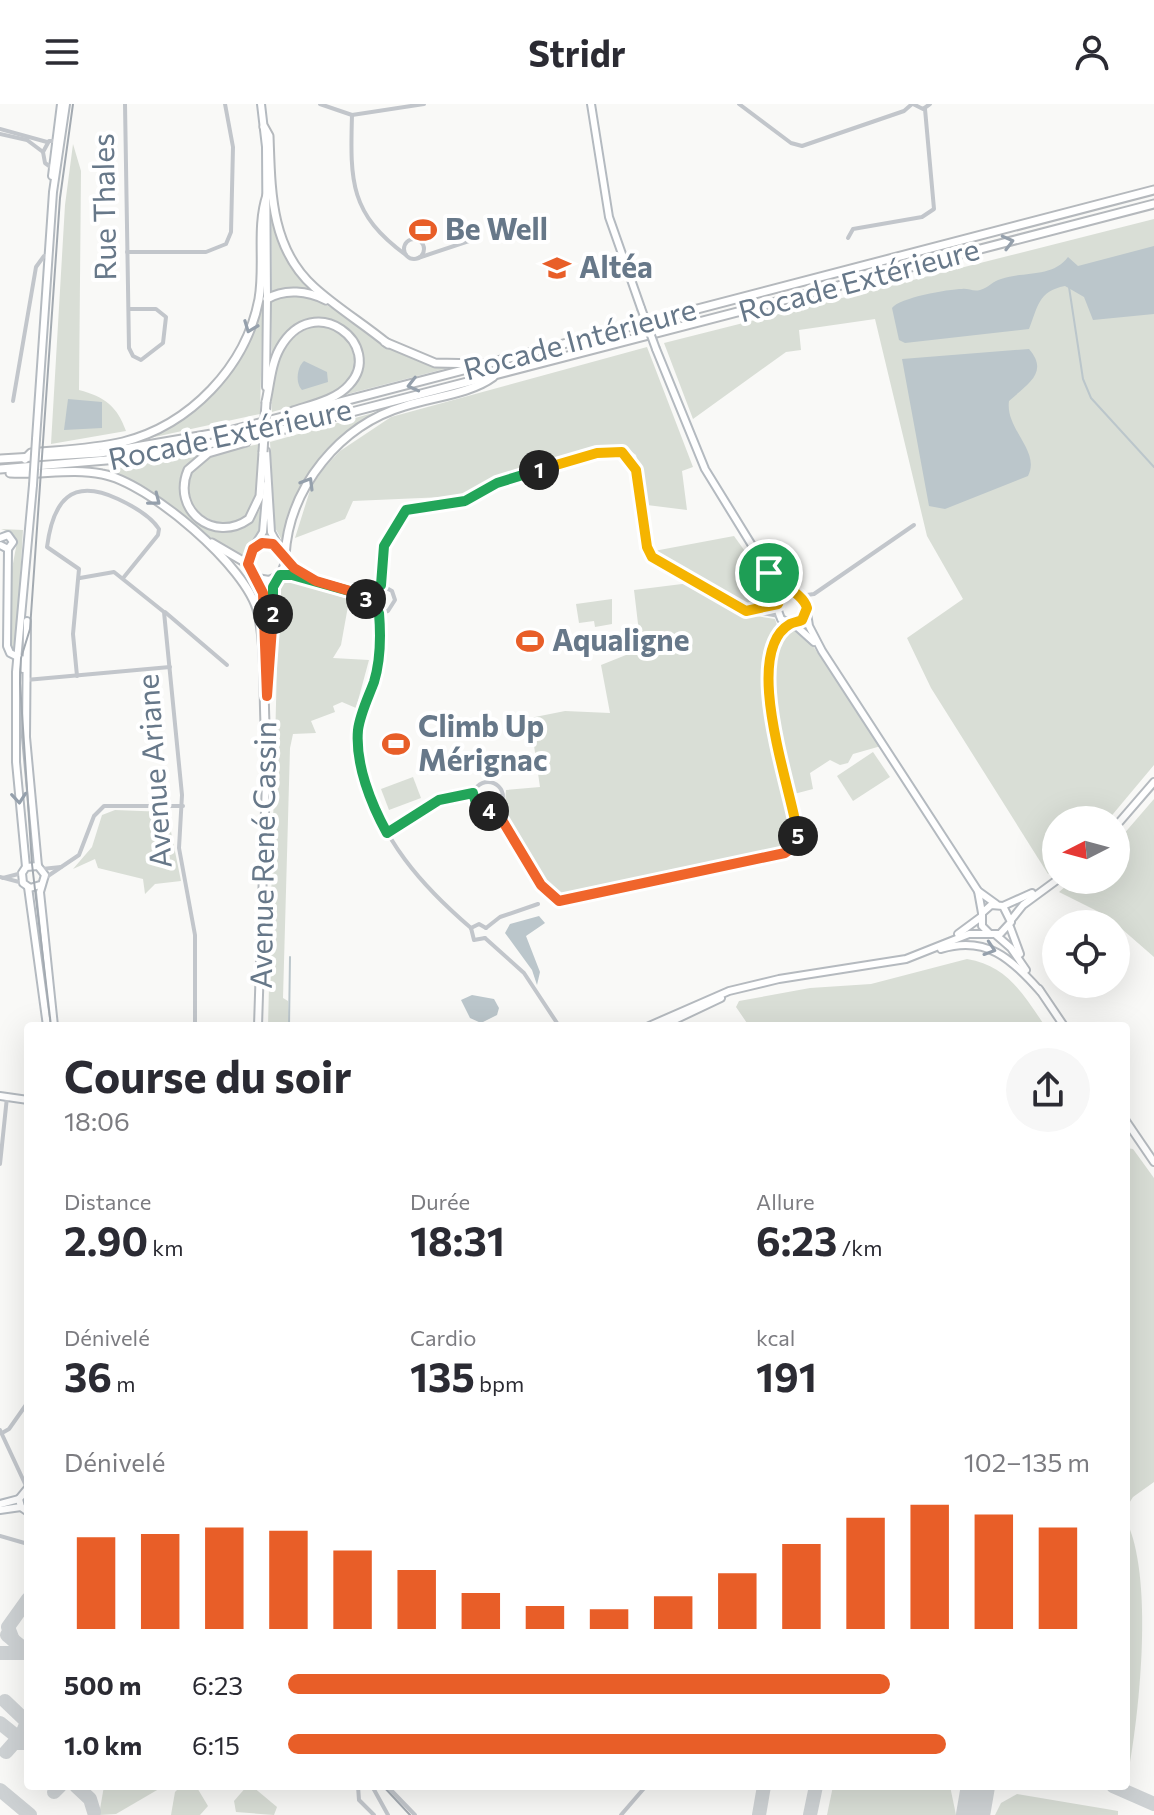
<!DOCTYPE html>
<html lang="fr">
<meta charset="utf-8">
<style>
body{margin:0;font-family:Commissioner,sans-serif;background:#f7f7f7;color:#2b2b33;height:100vh;display:flex;flex-direction:column;font-size:30px;white-space:nowrap}
*{box-sizing:border-box;margin:0}
p{font-size:26px;color:#7c7c81}
.icon{flex:none;width:44px;height:44px;fill:none;stroke:currentColor;stroke-width:2;stroke-linecap:round;stroke-linejoin:round}
.map{position:relative;flex:1;overflow:hidden}
.side{position:absolute;left:24px;top:918px;width:1106px;height:768px;display:flex;flex-direction:column;background:#fff;border-radius:8px;box-shadow:0 8px 32px #0002}
.side>*{flex:none}
.needle{width:52px;rotate:264deg}
.tools{position:absolute;left:1042px;top:702px;display:grid;gap:16px}
.tools a{display:grid;place-items:center;width:88px;height:88px;border-radius:50%;background:#fff;box-shadow:0 8px 32px #0002;font-size:40px}
.pin{position:absolute;display:grid;place-items:center;width:68px;height:68px;color:#fff;margin:-34px;border:4px solid #fff;border-radius:50%;box-shadow:0 2px 8px #0007}
.km{position:absolute;width:40px;height:40px;margin:-20px;border-radius:50%;background:#222;color:#fff;font-size:22px;line-height:40px;text-align:center}
.round{display:grid;place-items:center;flex:none;width:84px;height:84px;border-radius:42px;background:#f7f7f7}
.summary{display:flex;align-items:center;justify-content:space-between;height:136px;padding:0 40px}
h1{font-size:44px;font-weight:700;line-height:60px}
.metrics{display:grid;grid-template-columns:repeat(3,1fr);gap:12px;height:136px;padding:8px 40px}
.metrics div{display:grid;align-content:center}
.metrics b{font-size:40px;font-weight:700}
.metrics small{font-size:22px;font-weight:400}
.metrics p{font-size:22px}
.chart{height:224px;padding:16px 40px}
.chart p{display:flex;justify-content:space-between}
.chart svg{width:100%;height:144px;margin-top:8px;stroke:#e85e28;stroke-width:6}
ul{padding:0 40px;list-style:none;font-size:26px}
li{display:grid;grid-template-columns:128px 96px 1fr;align-items:center;height:60px}
li i{height:20px;border-radius:10px;background:#e85e28}
header{display:flex;justify-content:space-between;align-items:center;height:104px;padding:0 40px;background:#fff;font-size:36px;font-weight:700}
.map>svg:first-child{display:block}
</style>
<header><svg class="icon" aria-label="menu" viewBox="0 0 24 24"><path d="M4 6h16M4 12h16M4 18h16"/></svg>Stridr<svg class="icon" aria-label="person" viewBox="0 0 24 24"><circle cx="12" cy="8" r="4"/><path d="M4 21q1-7 8-7t8 7"/></svg></header>
<div class="map">
<svg width="1154" height="1711" viewBox="0 0 1154 1711">
<rect width="100%" height="100%" fill="#f9f9f7"/>
<!-- green -->
<g fill="#d9ded6">
<path d="M73,40l8,27 -2,219c26,7 38,16 47,41l-75,13 14,-239z"/>
<polygon points="271,107 282,143 313,186 272,187"/>
<polygon points="1154,115 1154,661 1108,716 1056,716 1056,763 1048,770 931,584 907,534 963,495 927,432 875,215 799,226 801,246 786,248 693,315 664,239"/>
<path d="M288,191c40,1 63,28 95,49 21,13 41,20 65,24l-104,27c57,-50 -35,-123 -72,-36l-1,-57z"/>
<path d="M263,192l-3,118 -119,26c65,-29 104,-75 122,-144z"/>
<path d="M325,221c15,6 27,15 29,31 5,41 -54,48 -82,56 -2,-38 9,-84 53,-87z"/>
<polygon points="647,243 693,363 682,367 687,406 647,401 636,351 624,342 605,342 514,366 467,392 353,397 345,415 295,434 311,383 324,364 340,347 391,313"/>
<path d="M380,307c-55,34 -82,67 -97,131l-8,-14 -5,-86z"/>
<path d="M259,340c0,18 2,39 -4,56 -18,56 -104,-2 -50,-41 14,-10 37,-11 54,-15z"/>
<path d="M198,351c-51,51 27,110 63,53l-3,27 -15,20c-13,-6 -28,-12 -40,-20 -35,-24 -58,-56 -102,-64z"/>
<polygon points="1,425 23,426 16,546 12,545 9,481 17,438 12,429"/>
<polygon points="734,432 765,475 773,492 765,502 746,504 739,501 654,447"/>
<polygon points="288,474 350,491 341,541 333,554 369,556 356,604 342,598 333,602 335,608 311,617 316,629 293,630 290,644 283,894 288,897 289,922 268,922 279,479"/>
<polygon points="690,479 744,510 775,515 777,521 764,562 764,582 791,710 793,736 784,745 559,794 548,784 504,712 506,686 540,683 530,614 565,607 610,609 601,561 641,545 634,486"/>
<polygon points="612,495 612,520 595,523 594,517 579,519 576,500"/>
<path d="M792,524l6,1 13,14 70,103 -28,8 -5,9 -8,2 -10,-5 -20,13 3,16 -19,5c-12,-54 -41,-120 -2,-166z"/>
<polygon points="873,648 890,673 853,697 837,672"/>
<polygon points="413,673 421,694 389,706 381,685"/>
<polygon points="1154,695 1154,853 1107,812 1059,788 1073,776 1116,776 1116,739"/>
<polygon points="115,706 167,708 181,777 155,780 145,790 143,775 98,764 95,755 73,765 92,743 102,711"/>
<path d="M967,855c41,7 56,35 78,67h-296l-13,-19 3,-6 71,-13 61,-4z"/>
<polygon points="1126,1044 1133,1045 1154,1074 1154,1378 1133,1393 1126,1404"/>
<path d="M1126,1416c28,57 14,194 0,264z"/>
<polygon points="104,1682 164,1682 116,1710 99,1711"/>
<polygon points="181,1682 196,1682 208,1702 200,1711 171,1711 175,1688"/>
<polygon points="247,1682 252,1682 277,1703 274,1711 236,1708 234,1697"/>
<polygon points="833,1682 950,1682 956,1711 827,1711"/>
<polygon points="1017,1690 1118,1707 1118,1711 995,1711 1001,1699"/>
</g>
<!-- water -->
<g fill="#bbc6cb">
<path d="M1154,142v68l-61,6 -9,-23 -19,-11c-27,5 -27,21 -36,43l-124,14 -6,-3 -7,-32c7,-10 56,-19 70,-19 6,-1 11,3 18,1 8,-2 13,-9 21,-11 24,-8 51,-1 67,-22l10,9z"/>
<path d="M1029,245c21,24 -3,36 -20,52 -4,28 32,50 19,75l-83,33 -16,-3 -27,-147z"/>
<path d="M304,257l23,11 1,10 -26,8c-7,-7 -5,-23 2,-29z"/>
<polygon points="68,295 102,298 102,324 64,326"/>
<polygon points="539,812 545,819 526,832 540,868 537,881 532,866 505,829 510,820"/>
<polygon points="472,891 494,895 499,904 497,911 481,919 470,914 461,896"/>
</g>
<g fill="none" stroke-linecap="round" stroke-linejoin="round">
<!-- stream -->
<g stroke="#bbc6cb" stroke-width="2">
<polyline points="1069,183 1083,275 1091,294 1154,363"/>
<polyline points="289,922 290,853"/>
</g>
<!-- taxiway -->
<g stroke="#ced2d4" stroke-width="14">
<polyline points="7,1531 28,1548"/>
<polyline points="13,1536 8,1523 28,1495"/>
<polyline points="0,1549 28,1549"/>
<polyline points="5,1597 27,1618 22,1630 25,1639 14,1639 6,1648"/>
<polyline points="0,1619 25,1639"/>
<polyline points="76,1682 90,1695 94,1708"/>
<polyline points="1113,1682 1154,1700"/>
<polyline points="0,1686 30,1711"/>
<polyline points="54,1688 60,1682"/>
<polyline points="976,1696 982,1682"/>
<polyline points="759,1711 764,1682"/>
<polyline points="810,1711 816,1682"/>
</g>
<!-- runway -->
<polyline stroke="#ced2d4" stroke-width="34" points="973,1711 978,1682"/>
<!-- secondary casing -->
<g stroke="#b4bac0" stroke-width="10">
<g id="secondary">
<polyline points="261,0 266,43 267,195"/>
<polyline points="591,0 609,113 641,204"/>
<polyline points="52,72 61,0"/>
<polyline points="656,245 705,365 769,469 780,495"/>
<polyline points="36,335 53,88 66,0"/>
<polyline points="0,434 8,431 13,438 8,445 0,441"/>
<polyline points="8,445 7,542 10,549 22,555 23,565"/>
<polyline points="771,472 807,500 805,513 791,520 781,515 777,504 783,492 793,489"/>
<polyline points="807,509 809,522 822,547 978,787 996,800"/>
<polyline points="27,517 26,633 38,762"/>
<polyline points="794,520 814,538"/>
<polyline points="26,763 16,658 16,568 33,381"/>
<polyline points="40,781 30,784 23,779 22,769 26,763 38,762 45,771 40,788 54,922"/>
<polyline points="28,783 47,922"/>
<polyline points="978,787 982,809"/>
<polyline points="0,992 28,996"/>
<polyline points="28,1384 19,1395 21,1403 28,1408"/>
<polyline points="0,1400 19,1395"/>
<polyline points="0,1406 21,1403"/>
</g>
</g>
<!-- primary casing -->
<g stroke="#b5babf" stroke-width="10">
<g id="primary">
<polyline points="266,283 267,195"/>
<polyline points="266,347 271,428 286,456 280,471 269,476 257,474 248,460 250,449 263,428 267,380"/>
<polyline points="257,441 267,439 278,442"/>
<polyline points="257,474 263,489 266,549"/>
<polyline points="267,594 276,474"/>
<polyline points="1116,722 1154,678"/>
<polyline points="1003,802 1032,789"/>
<polyline points="1011,816 1023,801 1057,776"/>
<polyline points="1010,823 1020,850"/>
<polyline points="958,830 981,813"/>
<polyline points="996,831 1011,844 1026,866"/>
<path d="M941,845c45,-14 71,10 99,42"/>
<polyline points="1039,885 1064,922"/>
<polyline points="258,922 267,645"/>
<polyline points="649,922 729,887 779,875 906,855 969,830 1000,830 1011,818 1003,802 991,801 982,809 982,822 989,829"/>
<polyline points="662,922 721,894"/>
<polyline points="1126,1017 1154,1058"/>
</g>
</g>
<!-- highway casing -->
<g stroke="#b5b9bd" stroke-width="11">
<g id="highway">
<path d="M264,23l5,9c2,53 1,112 45,151 23,21 50,37 74,57"/>
<path d="M267,195c18,-11 41,-8 59,1"/>
<polyline points="385,238 435,259 483,260"/>
<path d="M266,298c4,-18 5,-38 14,-54 34,-60 106,-2 69,37 -13,15 -38,20 -56,26"/>
<path d="M246,338l-38,11 -20,17c-17,40 26,74 61,49l11,-23 3,-44"/>
<polyline points="0,355 100,349 229,327 1154,86"/>
<path d="M25,355l6,-6c31,-3 62,-4 92,-11 67,-17 123,-75 136,-143 6,-34 -3,-72 8,-104"/>
<polyline points="0,365 142,353 290,324 1154,100"/>
<path d="M10,369c30,2 62,-5 92,1 46,8 146,93 156,139 9,39 4,98 9,141"/>
<polyline points="212,439 248,460"/>
<path d="M285,452c4,-69 55,-131 120,-150 27,-9 65,-12 88,-29"/>
</g>
</g>
<!-- street -->
<g stroke="#c2c6cb" stroke-width="4">
<polyline points="125,0 129,244 133,252 141,256 163,239 166,213 156,205 129,205"/>
<polyline points="320,0 352,11 424,0"/>
<polyline points="739,0 791,39 802,42 904,7 912,0"/>
<polyline points="913,0 923,5 930,0"/>
<path d="M352,11c-2,67 -2,99 54,140"/>
<polyline points="0,25 47,38"/>
<polyline points="0,30 27,36 43,48"/>
<polyline points="52,64 45,59 43,48 49,37 58,37"/>
<polyline points="848,134 853,125 922,113 934,105 925,5"/>
<circle cx="414" cy="145" r="10"/>
<polyline points="127,148 206,148 226,140 231,128 233,43 225,0"/>
<polyline points="418,154 478,134"/>
<polyline points="13,297 36,163 44,152 48,152"/>
<polyline points="286,456 316,477 367,492"/>
<polyline points="280,471 314,477"/>
<polyline points="80,474 114,468 164,508 182,691 179,744 195,831 195,922"/>
<polyline points="381,481 384,442 406,406 465,397 515,371 615,346 628,352 635,362 648,449 741,505 779,512"/>
<polyline points="367,492 370,505 379,509"/>
<polyline points="367,492 372,484 381,481"/>
<polyline points="800,492 814,490 914,421"/>
<polyline points="754,507 778,500"/>
<polyline points="165,508 227,561"/>
<path d="M379,509c5,49 -11,69 -20,114 -3,15 2,33 5,48 16,64 58,111 107,153"/>
<polyline points="379,509 388,507 395,496 392,487 381,481"/>
<polyline points="778,533 781,515"/>
<path d="M77,572l-4,-42 6,-65 -32,-22c6,-46 24,-70 71,-48 15,7 32,16 41,30l-1,6 -34,42"/>
<polyline points="26,576 170,563"/>
<circle cx="488" cy="693" r="15"/>
<path d="M496,706c11,20 43,85 63,91l232,-51 7,-16 -32,-157 6,-27 19,-26"/>
<polyline points="387,729 439,696 473,689"/>
<polyline points="42,765 61,763"/>
<polyline points="0,773 23,779"/>
<polyline points="3,774 22,769"/>
<polyline points="45,774 79,751 94,712 104,702 183,702"/>
<polyline points="471,824 474,836 485,834"/>
<polyline points="471,824 479,820 486,824"/>
<polyline points="486,824 500,813 538,800"/>
<polyline points="485,834 524,869 559,922"/>
<polyline points="0,1060 7,993"/>
<polyline points="0,1326 27,1384"/>
<polyline points="2,1329 9,1325 28,1298"/>
<polyline points="0,1432 28,1440"/>
<polyline points="358,1682 359,1696 374,1711"/>
<polyline points="372,1682 388,1711"/>
<polyline points="387,1682 415,1711"/>
<polyline points="621,1711 646,1682"/>
</g>
<!-- secondary -->
<use href="#secondary" stroke="#fff" stroke-width="6"/>
<!-- primary -->
<use href="#primary" stroke="#fff" stroke-width="6"/>
<!-- highway -->
<use href="#highway" stroke="#fff" stroke-width="7"/>
<!-- tram -->
<g stroke="#a3aab1" stroke-width="2">
<polyline points="51,922 32,760 20,579 21,554 30,525 60,94 73,0"/>
<polyline points="383,1682 410,1711"/>
</g>
<!-- secondary-bridge casing -->
<g stroke="#b4bac0" stroke-width="10" stroke-linecap="butt">
<g id="secondary-bridge">
<polyline points="641,204 656,245"/>
<polyline points="33,381 36,335"/>
</g>
</g>
<!-- highway-bridge casing -->
<g stroke="#b5b9bd" stroke-width="11" stroke-linecap="butt">
<polyline id="highway-bridge" points="263,348 266,298"/>
</g>
<!-- secondary-bridge -->
<use href="#secondary-bridge" stroke="#fff" stroke-width="6"/>
<!-- highway-bridge -->
<use href="#highway-bridge" stroke="#fff" stroke-width="7"/>
</g>
<!-- one-way arrows -->
<defs><path id="oneway-chevron" d="M-2-3.5L2.5 0L-2 3.5" fill="none" stroke-width="1.6" stroke-linecap="round" stroke-linejoin="round" transform="scale(2)"/></defs>
<g stroke="#95a0ac">
<use href="#oneway-chevron" transform="translate(1008 138) rotate(-15)"/>
<use href="#oneway-chevron" transform="translate(250 223) rotate(111)"/>
<use href="#oneway-chevron" transform="translate(413 281) rotate(166)"/>
<use href="#oneway-chevron" transform="translate(308 379) rotate(-59)"/>
<use href="#oneway-chevron" transform="translate(155 396) rotate(38)"/>
<use href="#oneway-chevron" transform="translate(19 694) rotate(85)"/>
<use href="#oneway-chevron" transform="translate(990 845) rotate(18)"/>
</g>
<g fill="none" stroke-linecap="round" stroke-linejoin="round">
<!-- split-1 casing -->
<g stroke="#fff" stroke-width="16">
<polyline id="split-1" points="539,366 597,349 622,348 636,366 647,443 652,453 746,507 778,500 780,495 769,469"/>
</g>
<!-- split-2 casing -->
<g stroke="#fff" stroke-width="16">
<polyline id="split-2" points="273,510 273,483 280,471 292,471 367,492 372,484 381,481 384,442 406,406 465,397 497,379 539,366"/>
</g>
<!-- split-3 casing -->
<g stroke="#fff" stroke-width="16">
<polyline id="split-3" points="273,510 267,592 263,489 248,460 253,445 262,439 273,440 294,464 316,477 367,492 366,495"/>
</g>
<!-- split-4 casing -->
<g stroke="#fff" stroke-width="16">
<path id="split-4" d="M366,495l4,10 9,4c2,24 2,46 -5,69 -6,16 -14,32 -16,48 -3,34 13,74 29,103l52,-33 34,-7 4,14 12,4"/>
</g>
<!-- split-5 casing -->
<g stroke="#fff" stroke-width="16">
<polyline id="split-5" points="489,707 496,706 541,781 559,797 785,749 796,741 798,732"/>
</g>
<!-- split-6 casing -->
<g stroke="#fff" stroke-width="16">
<path id="split-6" d="M769,469c11,12 34,20 38,35l-5,12c-4,2 -8,2 -12,4 -50,29 2,166 8,212"/>
</g>
<!-- split-1 -->
<use href="#split-1" stroke="#f5b400" stroke-width="10"/>
<!-- split-2 -->
<use href="#split-2" stroke="#22a559" stroke-width="10"/>
<!-- split-3 -->
<use href="#split-3" stroke="#f0652b" stroke-width="10"/>
<!-- split-4 -->
<use href="#split-4" stroke="#22a559" stroke-width="10"/>
<!-- split-5 -->
<use href="#split-5" stroke="#f0652b" stroke-width="10"/>
<!-- split-6 -->
<use href="#split-6" stroke="#f5b400" stroke-width="10"/>
</g>
<!-- icons -->
<defs>
<g id="stadium-bare" transform="scale(2.16)"><path d="M0-5a6.5 5 0 1 0 0 10a6.5 5 0 1 0 0-10ZM-3.5-1.8h7v3.6h-7Z" fill="#e85e28" stroke="#fff" stroke-width="2.5" paint-order="stroke"/></g>
<g id="university-bare" transform="scale(2.16)"><path d="M0-5L7-2L0 1L-7-2ZM-4 1L0 2.5L4 1V4Q0 6-4 4Z" fill="#e85e28" stroke="#fff" stroke-width="2.5" paint-order="stroke"/></g>
</defs>
<g fill-rule="evenodd">
<use href="#stadium-bare" x="423" y="126"/>
<use href="#university-bare" x="557" y="164"/>
<use href="#stadium-bare" x="530" y="537"/>
<use href="#stadium-bare" x="396" y="640"/>
</g>
<g text-anchor="middle" stroke-width="8" stroke-linejoin="round" paint-order="stroke">
<!-- street labels -->
<g font-size="30" fill="#677889" stroke="#fff">
<text transform="translate(105 103) rotate(-91)" y="10">Rue Thales</text>
<text transform="translate(859 177) rotate(-15)" y="10">Rocade Extérieure</text>
<text transform="translate(580 236) rotate(-15)" y="10">Rocade Intérieure</text>
<text transform="translate(230 331) rotate(-12)" y="10">Rocade Extérieure</text>
<text transform="translate(155 667) rotate(-94)" y="10">Avenue Ariane</text>
<text transform="translate(264 751) rotate(-89)" y="10">Avenue René Cassin</text>
</g>
<!-- poi labels -->
<g font-size="30" font-weight="bold" fill="#677889" stroke="#fff" text-anchor="start">
<text x="445" y="136">Be Well</text>
<text x="579" y="174">Altéa</text>
<text x="552" y="547">Aqualigne</text>
<text x="418" y="633">Climb Up<tspan x="418" dy="34">Mérignac</tspan></text>
</g>
</g>
</svg>
<div class="tools">
<a><svg class="needle" viewBox="-14 -14 28 28"><path d="M0-13l5 13h-10z" fill="#e53935"/><path d="M0 13l5-13h-10z" fill="#7c7c81"/></svg></a>
<a><svg class="icon" aria-label="locate" viewBox="0 0 24 24"><circle cx="12" cy="12" r="6"/><path d="M12 2v4M12 18v4M2 12h4M18 12h4"/></svg></a>
</div>
<div class="pin" style="left:769px;top:469px;background:#1e9e55"><svg class="icon" aria-label="arrive" viewBox="0 0 24 24"><path d="M6 21V4h12l-3 4 3 4H6"/></svg></div>
<b class="km" style="left:539px;top:366px">1</b>
<b class="km" style="left:273px;top:510px">2</b>
<b class="km" style="left:366px;top:495px">3</b>
<b class="km" style="left:489px;top:707px">4</b>
<b class="km" style="left:798px;top:732px">5</b>
<section class="side">
<div class="summary"><div><h1>Course du soir</h1><p>18:06</p></div><a class="round"><svg class="icon" aria-label="share" viewBox="0 0 24 24"><path d="M12 15V3M7 8l5-5 5 5M5 13v7h14v-7"/></svg></a></div>
<div class="metrics">
<div><p>Distance</p><b>2.90<small> km</small></b></div>
<div><p>Durée</p><b>18:31</b></div>
<div><p>Allure</p><b>6:23<small> /km</small></b></div>
</div>
<div class="metrics">
<div><p>Dénivelé</p><b>36<small> m</small></b></div>
<div><p>Cardio</p><b>135<small> bpm</small></b></div>
<div><p>kcal</p><b>191</b></div>
</div>
<div class="chart"><p><span>Dénivelé</span>102–135 m</p>
<svg viewBox="0 0 160 44" preserveAspectRatio="none"><path d="M5 44V16M15 44V15M25 44V13M35 44V14M45 44V20M55 44V26M65 44V33M75 44V37M85 44V38M95 44V34M105 44V27M115 44V18M125 44V10M135 44V6M145 44V9M155 44V13"/></svg>
</div>
<ul>
<li><b>500 m</b>6:23<i style="width:75%"></i></li>
<li><b>1.0 km</b>6:15<i style="width:82%"></i></li>
</ul>
</section>
</div>
